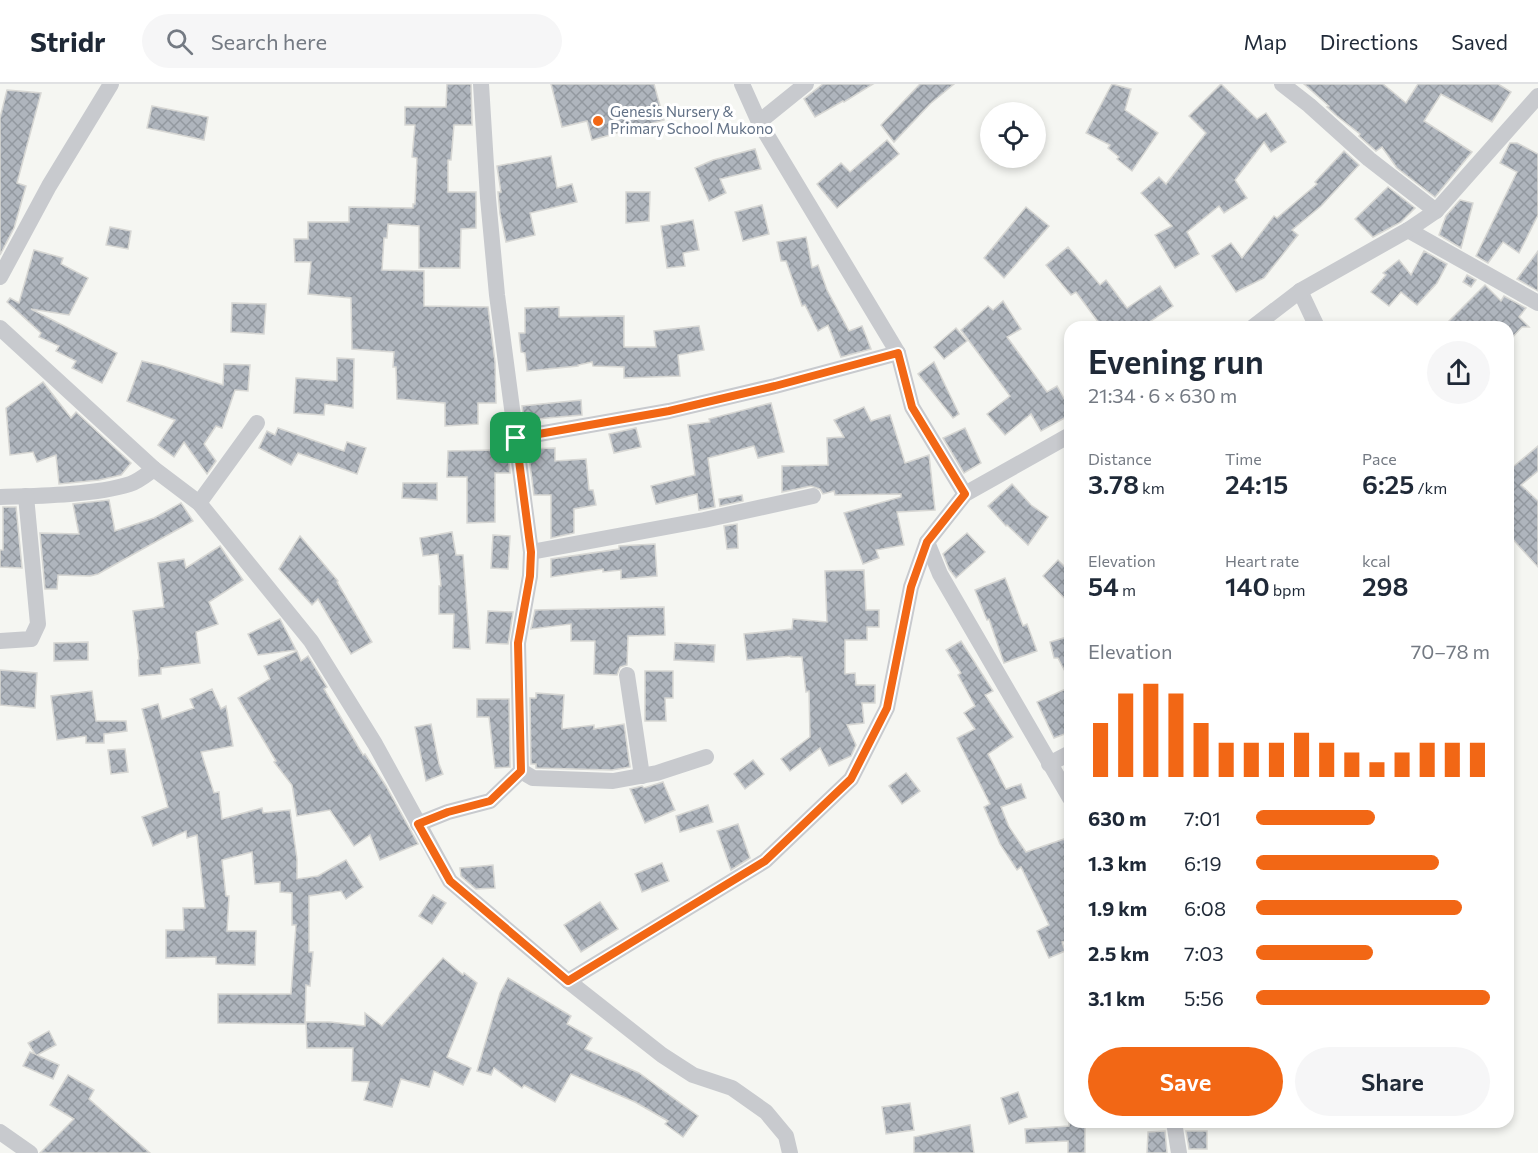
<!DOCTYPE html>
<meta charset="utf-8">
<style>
body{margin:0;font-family:Commissioner,sans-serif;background:#f6f6f7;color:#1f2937;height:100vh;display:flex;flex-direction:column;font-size:22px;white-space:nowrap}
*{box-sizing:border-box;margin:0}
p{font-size:20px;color:#747a83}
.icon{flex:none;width:33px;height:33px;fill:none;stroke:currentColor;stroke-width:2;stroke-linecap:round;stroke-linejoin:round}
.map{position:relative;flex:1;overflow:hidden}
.drawer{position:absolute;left:1064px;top:237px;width:450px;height:807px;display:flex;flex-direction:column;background:#fff;border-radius:18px;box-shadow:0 3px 9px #0003}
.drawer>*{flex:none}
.fabs{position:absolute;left:980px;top:18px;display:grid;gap:12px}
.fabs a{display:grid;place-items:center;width:66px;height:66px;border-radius:50%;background:#fff;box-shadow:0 3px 9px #0003;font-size:30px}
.pin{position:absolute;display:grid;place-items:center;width:51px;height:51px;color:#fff;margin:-26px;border-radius:12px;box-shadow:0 3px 9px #0006}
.round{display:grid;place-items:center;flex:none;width:63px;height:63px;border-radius:32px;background:#f6f6f7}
.headline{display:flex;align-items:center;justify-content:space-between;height:102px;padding:0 24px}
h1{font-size:33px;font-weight:600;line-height:45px}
.figures{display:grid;grid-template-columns:repeat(3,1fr);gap:9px;height:102px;padding:6px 24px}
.figures div{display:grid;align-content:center}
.figures b{font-size:26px;font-weight:600}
.figures small{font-size:16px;font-weight:400}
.figures p{font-size:16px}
.chart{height:168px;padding:12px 24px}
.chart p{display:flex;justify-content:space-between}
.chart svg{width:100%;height:108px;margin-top:6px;stroke:#f26715;stroke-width:6}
.primary-button{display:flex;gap:12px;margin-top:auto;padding:12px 24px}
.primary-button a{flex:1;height:69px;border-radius:36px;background:#f26715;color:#fff;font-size:24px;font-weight:600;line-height:69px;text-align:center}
.primary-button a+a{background:#f6f6f7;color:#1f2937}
ul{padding:0 24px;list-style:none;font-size:20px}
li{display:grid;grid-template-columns:96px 72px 1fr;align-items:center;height:45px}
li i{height:15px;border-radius:8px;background:#f26715}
header{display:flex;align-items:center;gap:36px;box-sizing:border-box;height:84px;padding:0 30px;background:#fff;border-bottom:2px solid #e0e1e3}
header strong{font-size:28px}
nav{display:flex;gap:33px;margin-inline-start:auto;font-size:21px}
.search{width:420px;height:54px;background:#f6f6f7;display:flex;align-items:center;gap:15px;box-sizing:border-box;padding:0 21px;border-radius:33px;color:#747a83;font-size:22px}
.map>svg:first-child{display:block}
</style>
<header>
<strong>Stridr</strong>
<div class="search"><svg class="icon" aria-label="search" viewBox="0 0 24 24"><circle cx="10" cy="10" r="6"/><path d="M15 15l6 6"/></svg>Search here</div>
<nav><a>Map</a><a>Directions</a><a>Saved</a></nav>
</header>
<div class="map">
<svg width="1538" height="1069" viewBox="0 0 1538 1069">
<defs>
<pattern id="building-cross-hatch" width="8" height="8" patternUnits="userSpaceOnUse" patternTransform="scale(1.5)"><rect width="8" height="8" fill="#afb5bd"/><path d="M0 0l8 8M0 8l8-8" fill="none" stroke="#92989f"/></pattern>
</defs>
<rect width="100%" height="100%" fill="#f5f6f2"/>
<!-- building -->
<g fill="url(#building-cross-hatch)" stroke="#d7d7d4" stroke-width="1.5">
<polygon points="447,0 471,0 472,41 454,41 451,76 448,76 448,108 476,108 476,144 461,145 460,184 419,184 419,142 388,140 387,154 384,154 382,186 424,187 424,222 488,223 495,278 496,319 478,319 478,340 445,342 445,319 397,315 396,283 393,283 394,268 352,265 351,214 308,210 311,178 295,178 294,155 308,155 308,138 349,138 349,123 413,124 413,120 415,120 417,74 412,73 415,41 405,41 405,23 446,23"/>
<polygon points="551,0 654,0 664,36 592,56 587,37 562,43"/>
<polygon points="823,0 873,0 844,18 843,17 815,33 804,15"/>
<polygon points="920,0 954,0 930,20 894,58 881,41"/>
<polygon points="1112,0 1131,5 1125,26 1158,49 1132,87 1117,75 1119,73 1108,64 1110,61 1086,49"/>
<polygon points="1221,0 1257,35 1266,29 1286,58 1271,68 1264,58 1235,96 1247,114 1224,129 1219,122 1187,148 1199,170 1175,184 1155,151 1172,142 1141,109 1159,93 1166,100 1206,49 1189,32"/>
<polygon points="1304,0 1383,0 1406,19 1418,0 1498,0 1511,8 1492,38 1441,10 1424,37 1472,68 1435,113 1397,84 1382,63 1376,67 1359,52 1360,50 1337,32 1327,23 1329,22"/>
<polygon points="7,6 41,9 17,99 26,102 14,144 0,171 0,34"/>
<polygon points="152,22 208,33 204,56 147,44"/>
<polygon points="887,56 899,70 837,124 817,100 841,79 850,88"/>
<polygon points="1510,59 1517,59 1538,70 1538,131 1519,169 1503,158 1488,179 1476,172 1517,88 1500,79"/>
<polygon points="755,65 761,85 720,95 726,109 709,117 695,84 713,76"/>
<polygon points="1344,67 1359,81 1321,122 1292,146 1298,151 1264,194 1236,208 1212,172 1231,159 1242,174 1274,132 1277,134 1317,100 1315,98"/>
<polygon points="551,72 557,104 572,100 577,118 530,129 535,151 506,158 500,130 498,108 501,108 497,82"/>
<polygon points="1388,103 1415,124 1401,138 1373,153 1355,135"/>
<polygon points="626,108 650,108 649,137 626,139"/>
<polygon points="1460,116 1473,119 1461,164 1439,151 1446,132"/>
<polygon points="762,121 769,150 743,157 735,128"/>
<polygon points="1026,123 1049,142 1004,194 984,174"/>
<polygon points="693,136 699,166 683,169 685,182 667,184 661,142"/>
<polygon points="110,143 131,147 128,165 106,161"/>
<polygon points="806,153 812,184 818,181 827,206 849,247 862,242 871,265 841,273 828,241 818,247 805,221 802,222 786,177 781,177 777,158"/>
<polygon points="1068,163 1100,201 1106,196 1127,224 1160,202 1173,222 1142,243 1102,243 1076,208 1071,211 1046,181"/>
<polygon points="34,166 63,174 61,180 88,194 69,231 31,225 117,269 102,299 72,284 76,277 56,267 59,262 39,253 41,249 7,218 10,214 19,219"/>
<polygon points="1424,167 1447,180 1437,199 1417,221 1401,208 1389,222 1371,208 1386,191 1383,189 1399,176 1411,191"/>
<polygon points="1538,167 1538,207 1517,195"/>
<polygon points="1467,191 1476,196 1471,203 1463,198"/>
<polygon points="1485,201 1501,217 1504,212 1526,224 1519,233 1529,243 1522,243 1508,258 1508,243 1443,243"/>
<polygon points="1003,217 1021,245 1007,253 1047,308 1057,302 1070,325 1070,331 1041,347 1031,330 1005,351 987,330 1010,312 961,246 988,222 993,226"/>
<polygon points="232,219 266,220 264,250 231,248"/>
<polygon points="559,223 559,233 624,232 624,263 656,263 654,247 699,242 704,266 678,271 680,292 624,294 624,283 593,282 592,278 578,281 578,282 527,287 525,269 521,268 519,249 525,249 525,224"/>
<polygon points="956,244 967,257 944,275 934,263"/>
<polygon points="337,274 354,275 353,324 325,320 324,331 294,329 296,294 337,297"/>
<polygon points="142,277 163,282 223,301 224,280 250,281 248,307 235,306 222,344 216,342 204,360 216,377 207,390 184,358 174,373 158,361 175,336 127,317"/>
<polygon points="934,278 959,330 953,334 918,290"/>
<polygon points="43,298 71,334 76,328 131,379 121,391 99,396 59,400 56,371 37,378 33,368 10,371 6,324"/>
<polygon points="581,316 582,331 524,336 522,322"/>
<polygon points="771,319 784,368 758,374 754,362 708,374 715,423 699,426 697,410 656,420 651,402 695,391 688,341 710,338 709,335"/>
<polygon points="864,323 871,337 890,331 905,379 929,371 935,426 897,428 904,461 876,466 879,474 863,480 844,429 901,413 901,410 835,411 834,407 823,410 820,405 811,402 782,408 782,382 828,381 827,354 844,353 834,336"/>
<polygon points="278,344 344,367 347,358 366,364 357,390 298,369 291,381 259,364 267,347 275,351"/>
<polygon points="636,344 641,363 614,369 609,350"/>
<polygon points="965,344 981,379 964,389 943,354"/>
<polygon points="1538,362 1538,387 1521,401 1538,417 1538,483 1508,450 1508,387"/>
<polygon points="555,364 555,377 586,375 589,406 593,406 596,421 574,425 574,449 551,454 551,411 534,411 528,365"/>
<polygon points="493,366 493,370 508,371 510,389 495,389 495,438 467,439 467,393 447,393 448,367"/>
<polygon points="403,399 437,399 437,416 402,414"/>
<polygon points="1012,400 1031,421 1048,433 1028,461 1007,441 1006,442 988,422"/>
<polygon points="742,411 743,417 720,422 719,415"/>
<polygon points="109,416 115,447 154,434 181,419 193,437 98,490 90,492 58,491 57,505 45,505 40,449 79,450 73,420"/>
<polygon points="3,423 16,423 22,484 0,483 0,466 3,466"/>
<polygon points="737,440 738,464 727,465 724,442"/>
<polygon points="452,448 456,471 463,471 470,565 453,564 454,530 439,530 439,502 441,502 438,470 423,472 420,454"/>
<polygon points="967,449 985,468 956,494 949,485 943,470"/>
<polygon points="493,451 510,452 508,485 491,484"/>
<polygon points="300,452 338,497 337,498 372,558 351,570 318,515 312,521 279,485"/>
<polygon points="655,460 657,492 621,495 621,486 603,488 603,485 551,493 551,475 619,465 619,462"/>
<polygon points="220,462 243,496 209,518 218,540 196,548 200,579 161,584 161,590 139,592 138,576 139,575 133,527 164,523 158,479 184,475 186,484"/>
<polygon points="1058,476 1070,488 1070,520 1043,492"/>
<polygon points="864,486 866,526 879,526 879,543 867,543 867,556 845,556 845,590 855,589 856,601 875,601 875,619 862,619 864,639 847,641 856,661 851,672 829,682 820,664 790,687 781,675 810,653 809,607 806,608 802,573 791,573 791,572 747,576 744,550 792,545 793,535 827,538 825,487"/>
<polygon points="1005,494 1023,542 1027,540 1037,567 1004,579 989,535 987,536 975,506"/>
<polygon points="664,523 665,551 628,552 627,581 620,583 617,591 594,590 595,557 571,557 571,540 531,545 535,526"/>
<polygon points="488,527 513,528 508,560 486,559"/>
<polygon points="280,535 296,566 258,571 248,550"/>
<polygon points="1070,552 1070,597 1058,574 1054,574 1050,558"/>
<polygon points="961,557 993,607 985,611 1013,653 988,670 1006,705 1021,700 1026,714 1001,723 1009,743 1026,768 1064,755 1070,771 1070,856 1062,858 1065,867 1049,874 1037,847 1049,841 1021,783 1017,786 1000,760 984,723 990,720 957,654 975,645 964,629 975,622 958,591 961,589 946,566"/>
<polygon points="88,558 88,576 54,577 54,559"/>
<polygon points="675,559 715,561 714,578 674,576"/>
<polygon points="297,567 301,577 308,572 327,603 324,605 363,671 365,670 386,702 418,760 380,776 370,751 354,762 330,726 297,732 292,701 274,678 276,677 238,614 270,595 264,582"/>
<polygon points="0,586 37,589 35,624 0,621"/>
<polygon points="645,587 673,587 673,614 665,614 666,637 645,637"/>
<polygon points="1070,603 1070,648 1054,654 1037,618"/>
<polygon points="212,605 221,625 226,622 233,662 201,668 214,709 219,708 222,735 262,724 263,729 290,726 297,775 297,795 318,792 346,776 363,803 346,815 341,807 309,812 309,868 313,868 310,902 306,901 305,940 218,939 218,910 291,910 296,841 292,841 292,809 280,808 280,798 255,800 252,768 222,776 226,812 229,812 227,847 256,847 255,881 216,880 216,873 166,874 166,846 184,846 183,824 205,824 197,751 187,754 186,747 153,762 142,733 168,723 142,625 158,620 162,635 194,624 190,615"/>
<polygon points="92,607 96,637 126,637 127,647 104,650 104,659 86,659 86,652 57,656 51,612"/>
<polygon points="536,609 564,611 562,645 594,641 594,645 624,640 630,683 612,686 536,684 536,680 531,680 530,614 536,614"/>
<polygon points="477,615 509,615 510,683 495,684 489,633 477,633"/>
<polygon points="431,640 439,680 443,690 426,697 415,643"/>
<polygon points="125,665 128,688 111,690 108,666"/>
<polygon points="753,676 764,690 745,705 734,690"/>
<polygon points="906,689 920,707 902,720 889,702"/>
<polygon points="663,698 675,726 645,739 630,705 642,702 644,704"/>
<polygon points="708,721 713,738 680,748 676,732"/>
<polygon points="738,740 750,774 731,786 717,747"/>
<polygon points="662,779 669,797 642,808 635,790"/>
<polygon points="493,781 495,804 476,805 461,792 460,784"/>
<polygon points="433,811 446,819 432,840 419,832"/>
<polygon points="600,818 618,845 581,868 564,841"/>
<polygon points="443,874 463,891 464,889 477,899 447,973 471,984 463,1001 434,987 429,1003 401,995 392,1023 364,1016 369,998 352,997 353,964 307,964 306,938 330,938 365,942 365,929 382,942"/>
<polygon points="508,894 571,932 567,940 592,954 585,965 639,989 698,1032 683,1053 665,1040 668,1037 635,1018 571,990 555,1018 524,1001 522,1004 494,984 491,991 477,987 500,909"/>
<polygon points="49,947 56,961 37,971 59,981 53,995 23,982 30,968 35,970 28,959"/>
<polygon points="68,991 94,1006 89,1015 150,1069 40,1069 74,1035 50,1021"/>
<polygon points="1018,1008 1027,1033 1009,1040 1001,1014"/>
<polygon points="910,1019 914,1046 886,1050 882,1023"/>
<polygon points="1069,1038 1085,1038 1085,1069 1068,1069 1068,1057 1026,1059 1025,1045 1069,1042"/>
<polygon points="970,1041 974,1069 914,1069 914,1053"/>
<polygon points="1165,1047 1167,1069 1147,1069 1148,1048"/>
<polygon points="1186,1047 1207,1047 1207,1065 1189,1065"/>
</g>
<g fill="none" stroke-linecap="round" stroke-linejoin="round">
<!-- street -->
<g stroke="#c8cace" stroke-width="16">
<polyline points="742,0 759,38 898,269 912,323 965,410"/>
<polyline points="1282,0 1309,21 1369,75 1436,127"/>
<polyline points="759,38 806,0"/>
<polyline points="1408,146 1538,219"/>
<polyline points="0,193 49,102 111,0"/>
<polyline points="1300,207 1317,243"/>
<polyline points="1253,243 1300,207 1408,146 1436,127 1538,12"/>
<polyline points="0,244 154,385 199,419 311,557 375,660 450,797 568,897 662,971 693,991 732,1004 766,1028 786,1052 790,1069"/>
<polyline points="516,354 669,327 775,302 898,269"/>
<path d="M0,413c37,-1 96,-2 130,-13 9,-3 17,-10 24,-15"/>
<polyline points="199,419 257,339"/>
<polyline points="927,458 940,490 1070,714"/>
<polyline points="531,468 704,436 813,412"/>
<polyline points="0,557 31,555 38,540 26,412"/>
<polyline points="627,591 642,692"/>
<polyline points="1049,680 1070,669"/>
<polyline points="521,687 533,694 613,697 657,689 706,673"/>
<polyline points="418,740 448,728 490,717 521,687 518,559 530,492 531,468 497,211 488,114 481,0"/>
<polyline points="568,897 765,777 851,695 887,624 911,503 927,458 965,410 1070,351"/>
<polyline points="1174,1038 1179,1069"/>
<polyline points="0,1048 30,1069"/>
</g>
</g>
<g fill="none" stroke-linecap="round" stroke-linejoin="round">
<!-- route casing -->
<g stroke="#fff" stroke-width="12">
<polygon id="route" points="898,269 912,323 965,410 927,458 911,503 887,624 851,695 765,777 568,897 450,797 418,740 448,728 490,717 521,687 518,559 530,492 531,468 516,354 669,327 775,302"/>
</g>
<!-- route -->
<use href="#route" stroke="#f26715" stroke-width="8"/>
</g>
<!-- markers -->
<circle fill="#f26715" stroke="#fff" stroke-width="2" cx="598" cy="37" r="6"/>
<g text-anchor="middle" stroke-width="6" stroke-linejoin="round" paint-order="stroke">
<!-- poi labels -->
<g font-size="15" fill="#627186" stroke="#fff" text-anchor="start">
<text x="610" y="33">Genesis Nursery &amp;<tspan x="610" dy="17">Primary School Mukono</tspan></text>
</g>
</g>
</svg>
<div class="fabs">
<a><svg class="icon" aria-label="locate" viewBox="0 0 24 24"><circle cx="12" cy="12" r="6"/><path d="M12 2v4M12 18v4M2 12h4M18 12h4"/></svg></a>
</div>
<div class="pin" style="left:516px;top:354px;background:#1e9e55"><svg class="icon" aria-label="arrive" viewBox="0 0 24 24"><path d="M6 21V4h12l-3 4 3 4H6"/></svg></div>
<section class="drawer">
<div class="headline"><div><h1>Evening run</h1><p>21:34 · 6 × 630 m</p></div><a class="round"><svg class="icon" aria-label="share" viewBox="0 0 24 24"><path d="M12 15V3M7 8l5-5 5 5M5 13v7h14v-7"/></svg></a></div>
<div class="figures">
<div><p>Distance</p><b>3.78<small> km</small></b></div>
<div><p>Time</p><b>24:15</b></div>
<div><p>Pace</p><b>6:25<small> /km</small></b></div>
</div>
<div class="figures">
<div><p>Elevation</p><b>54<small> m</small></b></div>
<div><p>Heart rate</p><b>140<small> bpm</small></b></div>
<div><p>kcal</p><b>298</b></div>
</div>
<div class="chart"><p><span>Elevation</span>70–78 m</p>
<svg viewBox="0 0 160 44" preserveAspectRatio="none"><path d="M5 44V22M15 44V10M25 44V6M35 44V10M45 44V22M55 44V30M65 44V30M75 44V30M85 44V26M95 44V30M105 44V34M115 44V38M125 44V34M135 44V30M145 44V30M155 44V30"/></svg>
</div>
<ul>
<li><b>630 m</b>7:01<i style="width:51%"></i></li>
<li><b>1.3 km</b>6:19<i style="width:78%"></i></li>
<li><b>1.9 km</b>6:08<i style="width:88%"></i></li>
<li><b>2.5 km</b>7:03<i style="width:50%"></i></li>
<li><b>3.1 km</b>5:56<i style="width:100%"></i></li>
</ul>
<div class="primary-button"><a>Save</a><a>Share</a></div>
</section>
</div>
